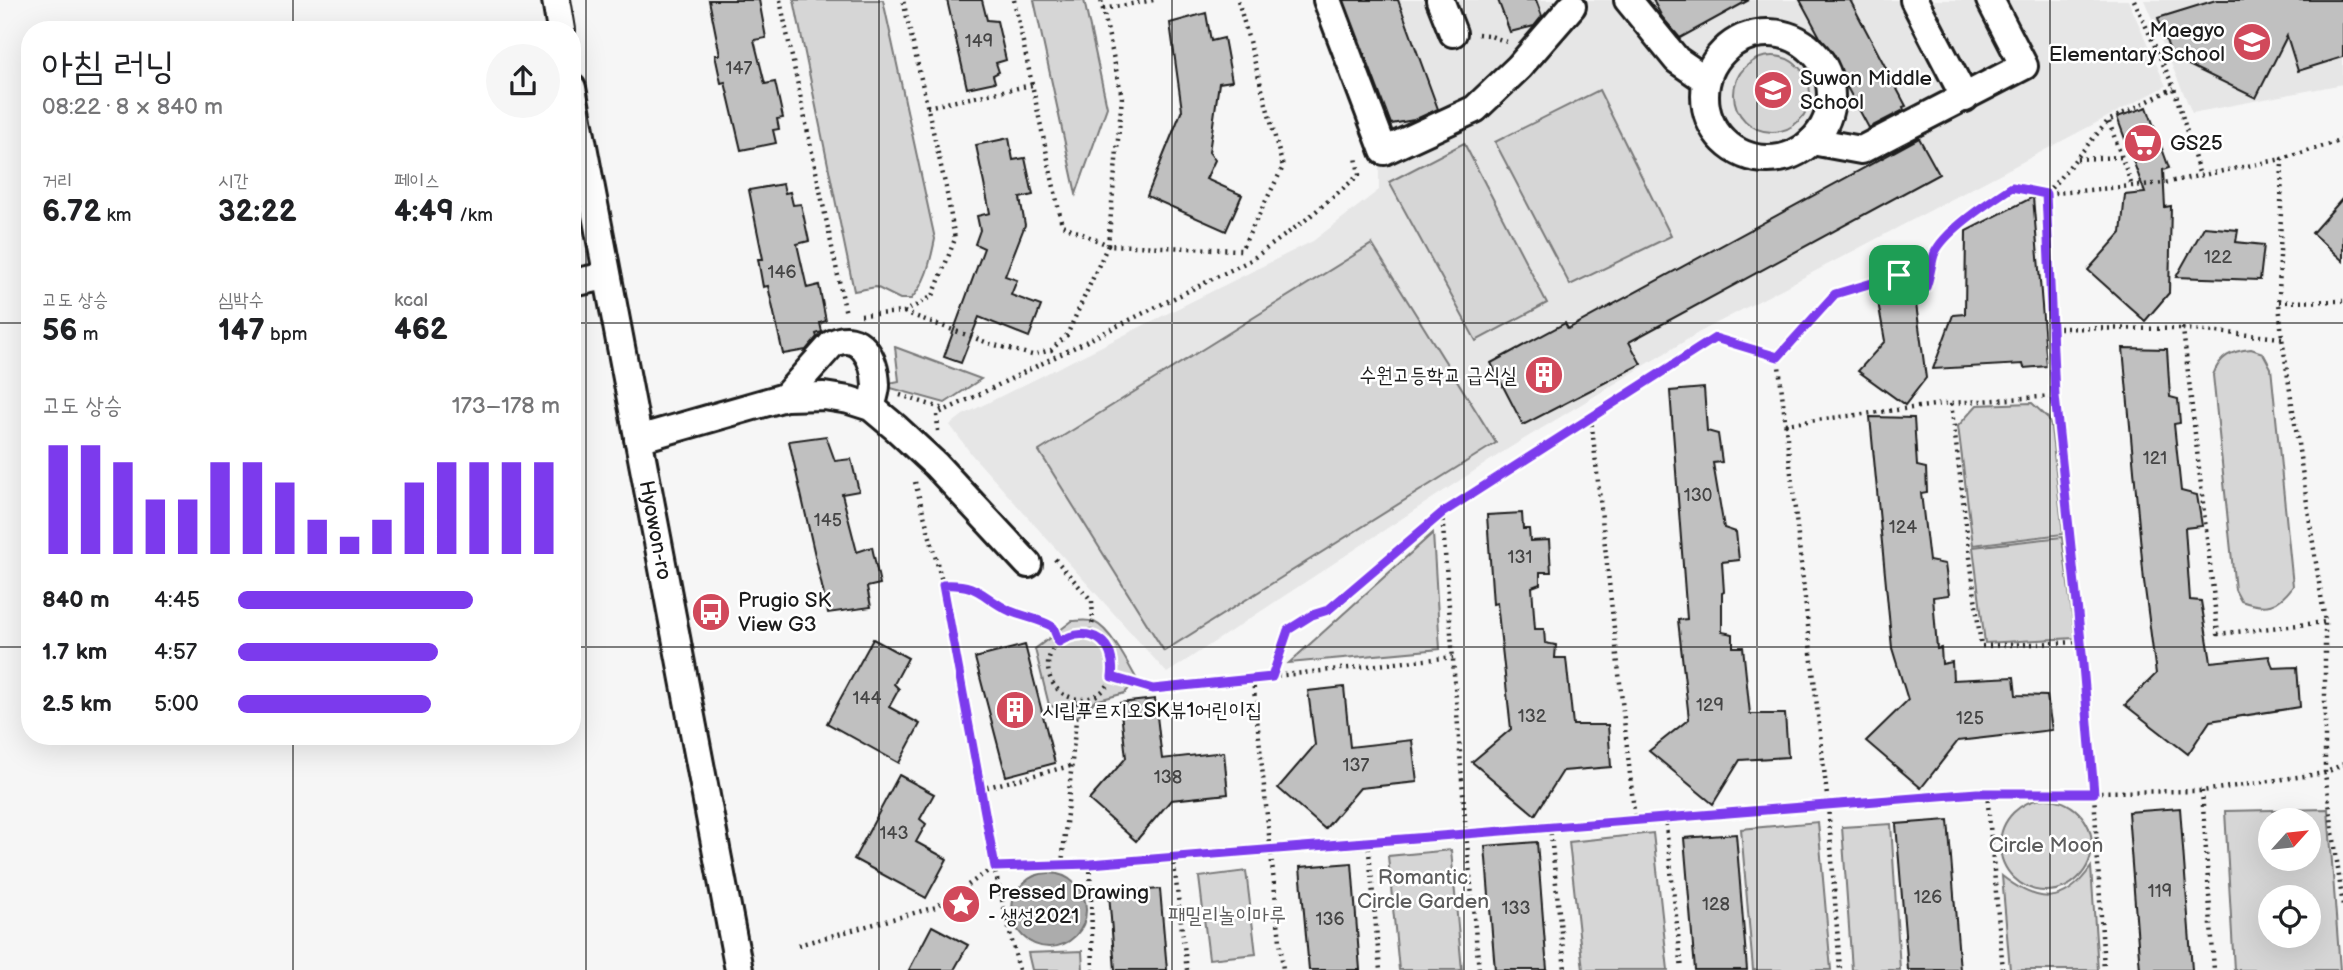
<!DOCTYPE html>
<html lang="ko">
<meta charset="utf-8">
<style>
body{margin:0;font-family:"Balsamiq Sans","Poor Story",sans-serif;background:#f6f6f6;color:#202124;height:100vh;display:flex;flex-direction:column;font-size:26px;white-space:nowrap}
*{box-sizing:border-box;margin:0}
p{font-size:23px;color:#757577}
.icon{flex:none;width:38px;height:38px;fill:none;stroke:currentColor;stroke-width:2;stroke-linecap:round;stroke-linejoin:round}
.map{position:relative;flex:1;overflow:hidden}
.side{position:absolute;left:21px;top:21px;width:560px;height:724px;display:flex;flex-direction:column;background:#fff;border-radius:28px;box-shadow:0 7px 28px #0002}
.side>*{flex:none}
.needle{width:46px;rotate:63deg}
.buttons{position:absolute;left:2258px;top:808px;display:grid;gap:14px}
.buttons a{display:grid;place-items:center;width:63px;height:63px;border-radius:50%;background:#fff;box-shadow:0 7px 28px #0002;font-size:35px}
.pin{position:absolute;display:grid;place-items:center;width:60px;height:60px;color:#fff;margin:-30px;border-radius:14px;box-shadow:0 4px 10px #0006}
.round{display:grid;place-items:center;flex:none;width:74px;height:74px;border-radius:37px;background:#f6f6f6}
.headline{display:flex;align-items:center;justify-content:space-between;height:119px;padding:0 21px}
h1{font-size:38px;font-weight:600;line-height:52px}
.figures{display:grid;grid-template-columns:repeat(3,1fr);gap:10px;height:119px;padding:7px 21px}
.figures div{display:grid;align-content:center}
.figures b{font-size:30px;font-weight:600}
.figures small{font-size:19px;font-weight:400}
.figures p{font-size:19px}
.chart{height:196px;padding:14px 21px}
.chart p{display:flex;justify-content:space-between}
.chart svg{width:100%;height:126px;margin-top:7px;stroke:#7c3aed;stroke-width:6}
ul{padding:0 21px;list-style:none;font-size:23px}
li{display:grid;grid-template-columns:112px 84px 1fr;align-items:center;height:52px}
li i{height:18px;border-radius:9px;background:#7c3aed}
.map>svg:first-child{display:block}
</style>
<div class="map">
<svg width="2343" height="970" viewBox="0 0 2343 970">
<rect width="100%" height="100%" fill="#f6f6f6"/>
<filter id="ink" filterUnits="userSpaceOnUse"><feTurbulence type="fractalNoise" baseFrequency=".0143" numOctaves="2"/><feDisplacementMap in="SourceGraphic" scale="14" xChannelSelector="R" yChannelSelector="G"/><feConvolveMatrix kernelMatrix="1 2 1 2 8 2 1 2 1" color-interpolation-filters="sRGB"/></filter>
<g filter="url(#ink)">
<!-- built -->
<g fill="#e6e6e6">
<polygon points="1319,0 2128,0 2166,86 1698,333 1506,450 1167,673 972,455 950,425 963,415 1313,241 1379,190 1379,166"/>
<polygon points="2144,0 2343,0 2343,84 2192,113"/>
</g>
<!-- green -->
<g fill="#d6d6d6" stroke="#797979" stroke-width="2" fill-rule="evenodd">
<path d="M794,0h89l52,239c-5,23 -8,42 -24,60h-11l-24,-12 -22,4z"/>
<polygon points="1034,0 1084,0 1107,107 1076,194"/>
<circle cx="1772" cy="94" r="38"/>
<polygon points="1599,90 1671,236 1570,285 1495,142"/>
<polygon points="1464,143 1547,303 1476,341 1389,182"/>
<polygon points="1372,244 1496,443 1164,651 1039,451"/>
<polygon points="895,347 981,379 945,403 880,385 899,381"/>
<path d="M2251,349l12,4 8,15 22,218c-15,21 -27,24 -52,15l-6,-11 -22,-215c7,-19 18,-24 38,-26z"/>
<polygon points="2032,403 2048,418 2051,427 2063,534 1973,545 1958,426 1977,405"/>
<polygon points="1433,533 1440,649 1289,663"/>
<polygon points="2062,537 2075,638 1985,643 1973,547"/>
<path d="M1072,621c6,0 16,-2 22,1 18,8 36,46 46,63l-10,2 -5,6 -30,8 -18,16 -28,-12 -14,-56z"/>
<circle cx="2046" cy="845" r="46"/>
<path d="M2328,809l12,161h-106l-9,-159zM2270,821h38v38h-38zM2270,898h38v38h-38z"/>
<polygon points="1818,822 1831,970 1753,970 1741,829"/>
<polygon points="1891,824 1900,970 1852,970 1842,827"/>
<polygon points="1653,833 1668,970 1583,970 1569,842"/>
<polygon points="1451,850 1462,970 1399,970 1388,856"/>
<path d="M2091,867l7,103h-88l-8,-94c36,28 62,30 89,-9z"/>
<polygon points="1246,871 1256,954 1209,959 1199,877"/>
<polygon points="1082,951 1083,970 1032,970 1028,953"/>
</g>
<!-- water -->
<circle fill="#acacac" stroke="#727272" stroke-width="2" cx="1049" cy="910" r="37"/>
<!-- building -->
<g fill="#c0c0c0" stroke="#1c1c1c" stroke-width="2">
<polygon points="709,0 759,0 766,38 754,40 765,84 775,82 783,118 777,119 779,129 773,130 776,143 741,150 725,82 721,83 715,55 720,55"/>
<polygon points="947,0 982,0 987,20 997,21 1006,60 996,63 999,72 993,75 995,82 967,88"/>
<polygon points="1344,0 1398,0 1438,109 1414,120 1391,124"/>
<polygon points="1498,0 1536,0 1542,16 1534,26 1510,32"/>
<polygon points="1653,0 1749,0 1680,38 1662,17"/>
<polygon points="1800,0 1850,0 1906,106 1903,107 1904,110 1869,128"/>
<polygon points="2216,0 2343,0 2343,57 2298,71 2287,36 2256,98 2172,57 2158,18"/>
<polygon points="1206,13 1211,41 1224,38 1232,81 1219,83 1209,152 1215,160 1206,179 1242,195 1226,231 1147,196 1182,110 1170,23"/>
<polygon points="2147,107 2169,168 2163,170 2165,207 2171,206 2169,293 2145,321 2088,270 2121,233 2125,195 2145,193 2117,117"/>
<polygon points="1009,138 1013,160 1025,158 1033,195 1020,198 1025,225 1005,276 1017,280 1011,295 1041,306 1029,337 979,317 961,363 944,357 984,248 975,244 980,230 977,216 990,213 976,145"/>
<polygon points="1919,138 1939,174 1629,342 1641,364 1523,425 1491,363 1565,323 1568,329"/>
<polygon points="783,184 785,193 790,192 793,205 801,204 809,241 797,244 807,288 819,285 826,321 820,323 822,332 816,334 817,337 806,350 783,354 768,286 763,287 758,259 763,259 749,190"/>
<polygon points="2033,197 2047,366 2024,368 2023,364 1933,369 1953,315 1965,314 1966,231"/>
<polygon points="2343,198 2343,261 2312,233"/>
<polygon points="2204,227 2238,230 2236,242 2264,245 2260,280 2176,277"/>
<polygon points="1913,282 1926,378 1905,405 1858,371 1885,341 1875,285"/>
<polygon points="2123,348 2167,349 2170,397 2178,399 2180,423 2174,424 2181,491 2197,495 2202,526 2185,528 2190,600 2201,601 2211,662 2269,656 2273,668 2297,667 2300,707 2210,721 2188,754 2125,705 2156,674 2144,581"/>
<polygon points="1704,388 1707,431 1718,434 1722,462 1713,463 1724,528 1736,532 1739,560 1722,562 1724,592 1722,593 1722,632 1733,634 1733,647 1743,647 1750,714 1785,714 1788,757 1740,760 1713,804 1649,751 1689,719 1678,620 1687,619 1670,391"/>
<polygon points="1870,417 1914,418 1917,466 1926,468 1927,492 1921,493 1929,561 1945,564 1949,595 1933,597 1937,649 1941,648 1942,664 1952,662 1953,680 2014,677 2016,695 2047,696 2052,730 1958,741 1921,788 1866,741 1908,700 1892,648"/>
<polygon points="826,436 835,461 851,459 859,491 842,494 857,552 872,547 880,584 867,587 871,607 828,613 789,441"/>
<polygon points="1522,513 1523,529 1529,529 1530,541 1549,540 1551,572 1540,572 1540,584 1532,587 1535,629 1544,629 1545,643 1556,645 1555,658 1566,658 1573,725 1608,725 1611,767 1563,771 1535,815 1472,762 1511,729 1497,603 1493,604 1487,515"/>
<polygon points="873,639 908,658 894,684 899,689 889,707 920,724 899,763 827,723"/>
<polygon points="1025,645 1055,763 1006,776 975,658"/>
<polygon points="1344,687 1350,747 1412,740 1417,782 1360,788 1325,829 1278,788 1315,745 1308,691"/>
<polygon points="1155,699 1162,759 1224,752 1228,794 1171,800 1136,841 1089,800 1126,758 1120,703"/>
<polygon points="899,775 934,794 920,819 926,824 916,842 947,859 926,898 854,859"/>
<polygon points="2180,808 2192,970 2140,970 2128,812"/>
<polygon points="1948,820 1960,970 1908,970 1896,824"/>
<polygon points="1736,834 1747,970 1695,970 1684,838"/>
<polygon points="1537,842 1547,970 1495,970 1485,846"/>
<polygon points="1352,863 1360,970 1309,970 1300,867"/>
<polygon points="1160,889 1167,970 1115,970 1109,893"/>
<polygon points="932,926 968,945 954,970 909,970"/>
</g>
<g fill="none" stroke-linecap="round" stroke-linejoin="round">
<!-- minor casing -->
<g stroke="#1c1c1c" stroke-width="32">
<g id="minor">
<polyline points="556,0 561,30"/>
<polyline points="1327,0 1384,151 1475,109 1519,67 1572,6"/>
<polyline points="1440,0 1453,33"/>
<polyline points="1628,0 1677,60 1706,80"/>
<polyline points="1914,0 1965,98"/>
<circle cx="1768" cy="96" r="63"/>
<path id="s1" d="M572,88l167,882"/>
<polyline points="1812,141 1861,150 2024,66 1990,0"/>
<polyline points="572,283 607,276"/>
<path d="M785,397l47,-53c29,-15 43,16 44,41 0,7 -3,15 -5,22"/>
<polyline points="638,439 785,397 824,396 849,400 871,407 896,428 936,465 1028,564"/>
</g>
</g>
<!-- path -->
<g stroke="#1c1c1c" stroke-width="4.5" stroke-dasharray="2 5" stroke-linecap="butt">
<polyline points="780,0 846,314"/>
<polyline points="1014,0 1062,225 1108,245 1122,97 1101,0"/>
<polyline points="2134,0 2174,88 2200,176"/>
<polyline points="1103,9 1154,0"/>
<polyline points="1478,34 1488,35 1507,42"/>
<polyline points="927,107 1032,85"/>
<polyline points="2109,122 2132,186"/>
<polyline points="2343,140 2282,159 2279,302 2282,338 2325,622 2325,773 2343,906"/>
<polyline points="2077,159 2122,157"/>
<polyline points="2279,302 2343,301"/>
<polyline points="904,312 991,344 1032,355 1051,350 1067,335 1108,245 1241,250 1283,167 1238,0"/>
<polyline points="861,315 904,312 933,296 955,239 946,188 903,0"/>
<polyline points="2052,328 2183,329"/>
<polyline points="2282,338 2183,329 2218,634 2325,622"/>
<path d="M1778,357l57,-63 64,-19 12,4 9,9 6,-1c4,-11 4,-22 8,-32 8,-23 58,-55 78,-68l34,7 118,-11 118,-24"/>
<polyline points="900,395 944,409"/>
<polyline points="2055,396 2046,194 2108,121 2174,88"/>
<polyline points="1591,418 1715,338 1778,357 1828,805 1840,970"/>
<polyline points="1785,424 1951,403 2055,396 2081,642 1981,646 1951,403"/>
<polyline points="938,431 937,414 978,395 1251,260 1303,222 1359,175 1356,157"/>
<polyline points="915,482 943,585 994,867 1019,970"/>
<polyline points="1442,513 1466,833 1479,970"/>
<polyline points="1055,559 1092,601 1093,621 1089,635"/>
<path d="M943,585c39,-2 37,12 67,26 14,6 30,8 43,16l6,15"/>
<circle cx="1081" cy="666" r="33"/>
<polyline points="2081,642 2094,793 2104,970"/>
<polyline points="1112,677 1153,689 1453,657"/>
<polyline points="1272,677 1288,630 1313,615 1328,610 1442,513 1591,418 1635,820"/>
<polyline points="1253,680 1283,970"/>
<polyline points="980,789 1070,766"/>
<polyline points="2202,791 2214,970"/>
<polyline points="1987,793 2003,970"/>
<polyline points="1665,817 1682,970"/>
<polyline points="1550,826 1565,970"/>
<polyline points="1368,841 1380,970"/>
<polyline points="1173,857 1187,970"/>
<polyline points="1090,864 1093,970"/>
<polyline points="1062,865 1078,699"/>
<polyline points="798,945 936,907 994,867 1090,864 1977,793 2202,791 2325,773 2343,764"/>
</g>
<!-- minor -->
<use href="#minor" stroke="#fff" stroke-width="26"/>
</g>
</g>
<g fill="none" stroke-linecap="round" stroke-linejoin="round" filter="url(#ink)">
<!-- route casing -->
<g stroke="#fff" stroke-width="14">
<path id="route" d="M2012,187l34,7 9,202 26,246 13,151h-117l-887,71 -95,3 -52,-282c37,-2 38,12 67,26 14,6 30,8 43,16l6,15c31,-19 58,0 53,35l41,12 119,-12 16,-47 24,-15 16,-5 114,-97 273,-175 63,19 57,-63 64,-19 13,4 8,9 6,-1c4,-10 5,-22 8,-32 8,-23 58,-55 78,-68z"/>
</g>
<!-- route -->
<use href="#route" stroke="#7c3aed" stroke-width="9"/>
</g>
<!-- grid -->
<path fill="none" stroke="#1c1c1c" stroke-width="2" stroke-opacity="0.55" d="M293,0v30M586,0v970M879,0v970M1172,0v970M1464,0v970M1757,0v970M2050,0v970M0,323h30M572,323h1771M0,647h30M572,647h1771M293,737v233"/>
<!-- icons -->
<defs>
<g id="school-disc" transform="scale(2.0125)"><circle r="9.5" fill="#d1495b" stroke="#fff"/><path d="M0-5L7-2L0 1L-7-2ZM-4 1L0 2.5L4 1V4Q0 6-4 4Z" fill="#fff"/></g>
<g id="supermarket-disc" transform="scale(2.0125)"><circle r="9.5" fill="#d1495b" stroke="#fff"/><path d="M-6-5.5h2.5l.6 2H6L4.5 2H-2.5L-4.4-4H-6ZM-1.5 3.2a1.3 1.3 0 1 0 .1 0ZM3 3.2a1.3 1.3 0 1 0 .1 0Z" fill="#fff"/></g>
<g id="building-disc" transform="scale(2.0125)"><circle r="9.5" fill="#d1495b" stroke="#fff"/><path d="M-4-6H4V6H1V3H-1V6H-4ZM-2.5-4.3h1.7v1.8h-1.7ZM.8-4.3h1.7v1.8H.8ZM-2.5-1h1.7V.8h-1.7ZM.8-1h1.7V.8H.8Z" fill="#fff"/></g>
<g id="bus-disc" transform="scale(2.0125)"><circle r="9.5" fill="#d1495b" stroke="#fff"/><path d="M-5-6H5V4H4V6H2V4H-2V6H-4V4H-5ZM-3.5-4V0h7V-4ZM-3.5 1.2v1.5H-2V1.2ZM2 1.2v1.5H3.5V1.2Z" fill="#fff"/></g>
<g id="sight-disc" transform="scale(2.0125)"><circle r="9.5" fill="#d1495b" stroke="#fff"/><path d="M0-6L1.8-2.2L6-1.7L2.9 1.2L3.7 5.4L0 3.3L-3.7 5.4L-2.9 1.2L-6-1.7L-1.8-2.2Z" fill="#fff"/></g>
</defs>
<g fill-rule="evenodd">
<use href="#school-disc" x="2252" y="42"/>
<use href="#school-disc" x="1773" y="90"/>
<use href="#supermarket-disc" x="2143" y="143"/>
<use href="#building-disc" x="1544" y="375"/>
<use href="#bus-disc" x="711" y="612"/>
<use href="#building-disc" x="1015" y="710"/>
<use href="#sight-disc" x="961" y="904"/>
</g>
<g text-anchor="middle" stroke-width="5" stroke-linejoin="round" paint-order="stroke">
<!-- number labels -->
<g font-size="18" fill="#454545">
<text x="979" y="47">149</text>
<text x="739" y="74">147</text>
<text x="2218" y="263">122</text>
<text x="782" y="278">146</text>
<text x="2155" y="464">121</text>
<text x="1698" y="501">130</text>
<text x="828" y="526">145</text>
<text x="1903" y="533">124</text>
<text x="1520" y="563">131</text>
<text x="867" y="704">144</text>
<text x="1710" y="711">129</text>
<text x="1532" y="722">132</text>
<text x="1970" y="724">125</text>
<text x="1356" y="771">137</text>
<text x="1168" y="783">138</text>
<text x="894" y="839">143</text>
<text x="2160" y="897">119</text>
<text x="1928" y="903">126</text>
<text x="1716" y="910">128</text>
<text x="1516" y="914">133</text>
<text x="1330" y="925">136</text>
</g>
<!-- poi labels -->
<g font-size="21" fill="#1c1c1c" stroke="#fff" text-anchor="start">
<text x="2225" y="37" text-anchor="end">Maegyo<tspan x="2225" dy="24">Elementary School</tspan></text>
<text x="1800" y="85">Suwon Middle<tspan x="1800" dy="24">School</tspan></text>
<text x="2170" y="150">GS25</text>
<text x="1517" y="382" text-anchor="end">수원고등학교 급식실</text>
<text x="738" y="607">Prugio SK<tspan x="738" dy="24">View G3</tspan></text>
<text x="1042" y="717">시립푸르지오SK뷰1어린이집</text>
<text x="988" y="899">Pressed Drawing<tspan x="988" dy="24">- 생성2021</tspan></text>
</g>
<!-- street labels -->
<g font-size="21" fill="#1c1c1c" stroke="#fff">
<text dy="7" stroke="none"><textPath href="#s1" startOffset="450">Hyowon-ro</textPath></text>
</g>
<!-- park labels -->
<g font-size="21" fill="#5d5d5d" stroke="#fff">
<text x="2046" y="852">Circle Moon</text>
<text x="1423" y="884">Romantic<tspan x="1423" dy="24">Circle Garden</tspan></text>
<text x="1227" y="922">패밀리놀이마루</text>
</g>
</g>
</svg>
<div class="buttons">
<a><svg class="needle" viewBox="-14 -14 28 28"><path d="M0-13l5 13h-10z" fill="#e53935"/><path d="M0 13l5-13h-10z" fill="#757577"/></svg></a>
<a><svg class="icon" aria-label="locate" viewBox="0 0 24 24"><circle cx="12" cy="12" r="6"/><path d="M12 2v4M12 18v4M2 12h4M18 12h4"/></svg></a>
</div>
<div class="pin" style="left:1899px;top:275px;background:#1e9e55"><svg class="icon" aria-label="arrive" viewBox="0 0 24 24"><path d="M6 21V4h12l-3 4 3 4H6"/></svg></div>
<section class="side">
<div class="headline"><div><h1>아침 러닝</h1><p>08:22 · 8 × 840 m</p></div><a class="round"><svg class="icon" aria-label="share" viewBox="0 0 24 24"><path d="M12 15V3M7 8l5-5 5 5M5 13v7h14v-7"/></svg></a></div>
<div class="figures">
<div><p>거리</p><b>6.72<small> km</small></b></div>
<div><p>시간</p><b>32:22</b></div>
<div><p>페이스</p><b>4:49<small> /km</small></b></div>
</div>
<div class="figures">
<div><p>고도 상승</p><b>56<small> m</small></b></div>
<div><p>심박수</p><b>147<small> bpm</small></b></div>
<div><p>kcal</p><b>462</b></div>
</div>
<div class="chart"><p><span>고도 상승</span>173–178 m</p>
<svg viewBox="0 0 160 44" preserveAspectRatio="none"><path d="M5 44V6M15 44V6M25 44V12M35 44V25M45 44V25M55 44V12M65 44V12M75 44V19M85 44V32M95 44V38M105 44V32M115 44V19M125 44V12M135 44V12M145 44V12M155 44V12"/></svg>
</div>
<ul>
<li><b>840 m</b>4:45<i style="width:73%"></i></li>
<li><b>1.7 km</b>4:57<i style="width:62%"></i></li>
<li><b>2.5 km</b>5:00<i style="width:60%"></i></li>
</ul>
</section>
</div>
